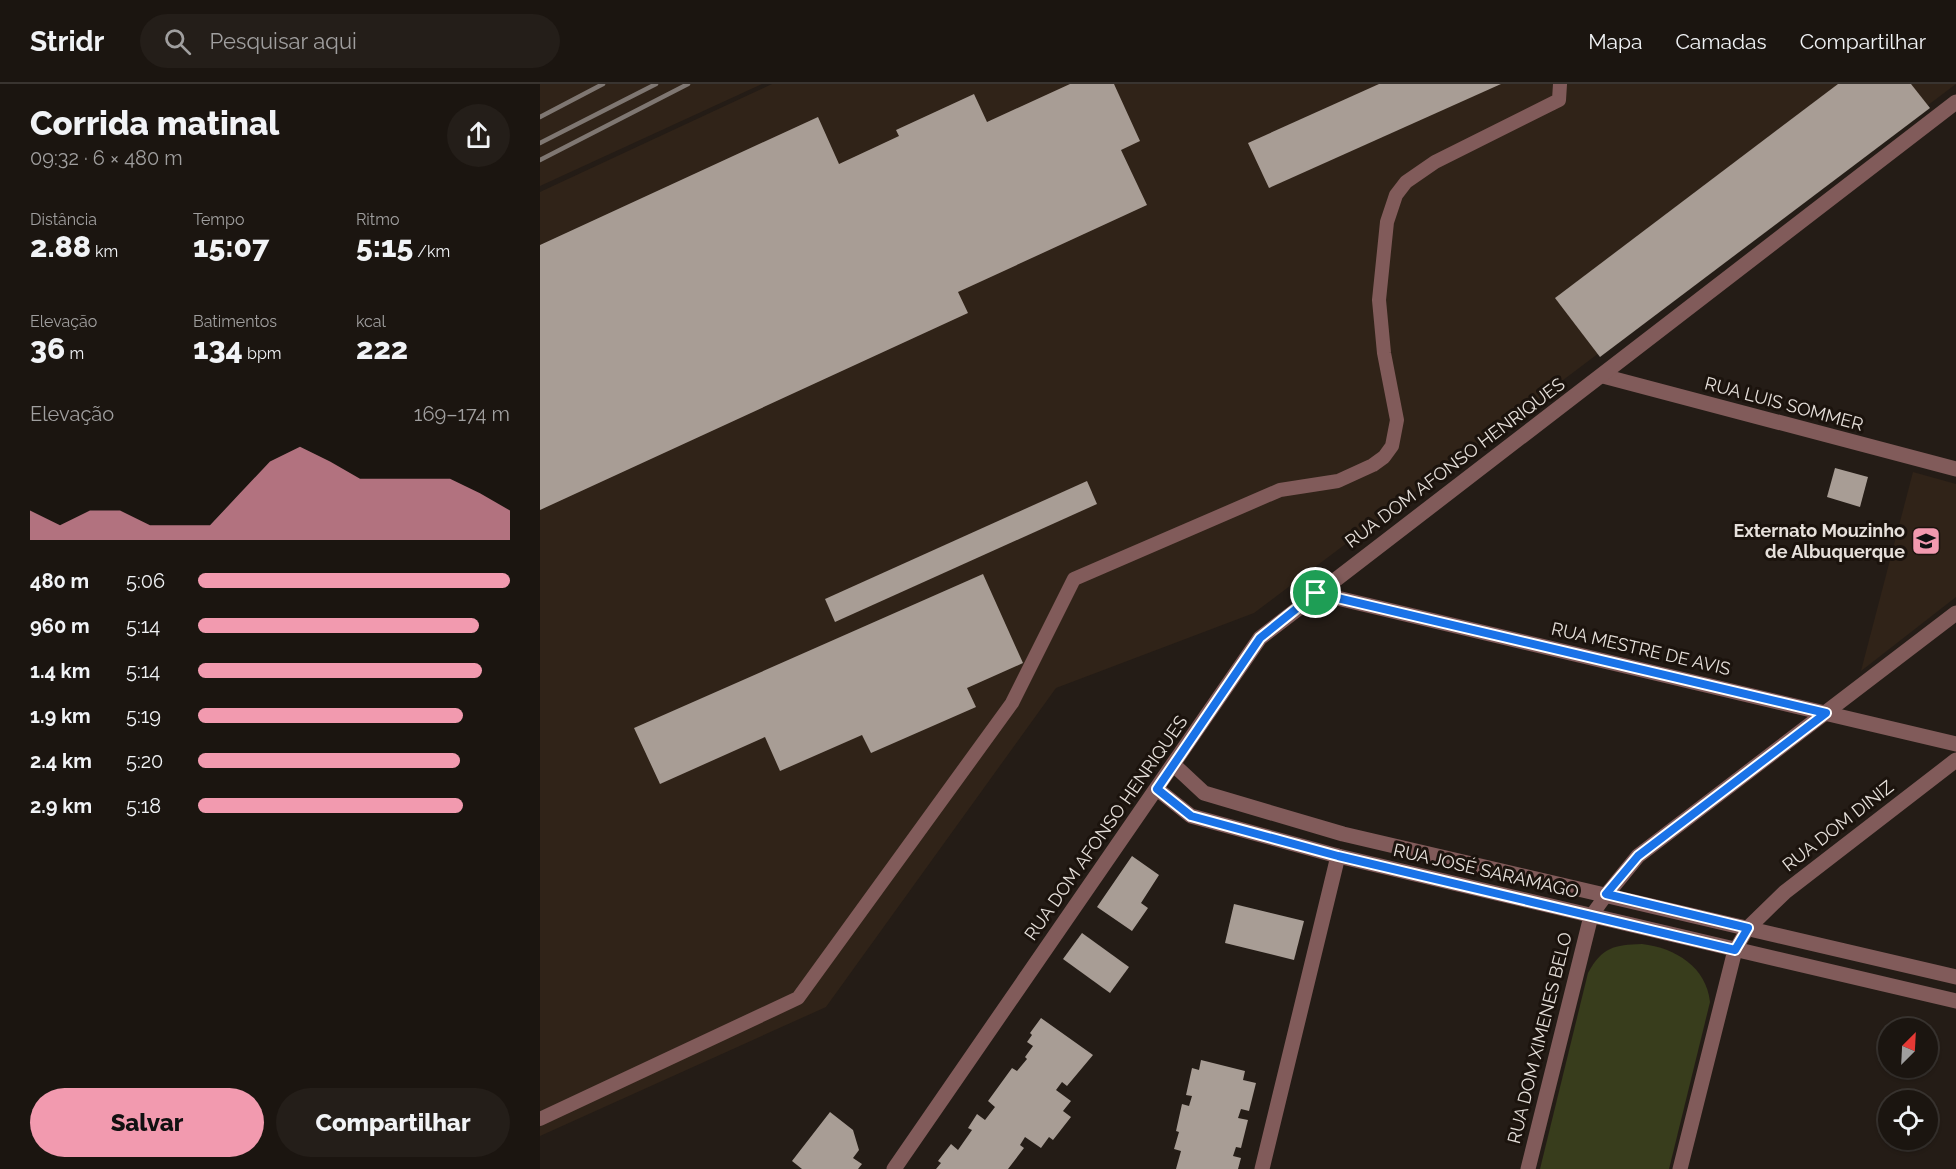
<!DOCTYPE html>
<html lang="pt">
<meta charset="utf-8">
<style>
body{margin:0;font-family:Raleway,sans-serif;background:#241e19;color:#f1f3f6;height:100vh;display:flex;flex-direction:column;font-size:22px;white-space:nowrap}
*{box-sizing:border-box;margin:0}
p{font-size:20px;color:#a09f9f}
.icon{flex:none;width:33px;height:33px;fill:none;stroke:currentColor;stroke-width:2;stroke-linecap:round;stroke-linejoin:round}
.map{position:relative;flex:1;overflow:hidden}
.details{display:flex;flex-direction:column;background:#1b1510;width:540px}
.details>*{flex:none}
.needle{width:39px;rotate:24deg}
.controls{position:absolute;left:1338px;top:934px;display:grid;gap:12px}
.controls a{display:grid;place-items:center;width:60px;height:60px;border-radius:50%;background:#1b1510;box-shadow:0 2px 4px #0004,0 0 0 2px #393430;font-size:30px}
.pin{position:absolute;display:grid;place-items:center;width:51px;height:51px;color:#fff;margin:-26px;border:3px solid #fff;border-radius:50%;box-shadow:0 2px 6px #0007}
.round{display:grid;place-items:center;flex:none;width:63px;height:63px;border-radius:32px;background:#241e19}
.head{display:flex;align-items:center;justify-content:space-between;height:102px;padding:0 30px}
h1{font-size:33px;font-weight:800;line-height:45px}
.figures{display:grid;grid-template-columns:repeat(3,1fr);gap:9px;height:102px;padding:6px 30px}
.figures div{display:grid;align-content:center}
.figures b{font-size:30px;font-weight:800}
.figures small{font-size:16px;font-weight:400}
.figures p{font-size:16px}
.chart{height:168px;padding:12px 30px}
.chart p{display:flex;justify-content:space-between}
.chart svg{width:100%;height:108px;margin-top:6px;fill:#f29aaf;opacity:.7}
.cta{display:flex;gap:12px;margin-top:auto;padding:12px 30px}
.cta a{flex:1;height:69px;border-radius:36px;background:#f29aaf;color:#111;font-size:24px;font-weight:800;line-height:69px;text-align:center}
.cta a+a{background:#241e19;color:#f1f3f6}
ul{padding:0 30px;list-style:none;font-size:20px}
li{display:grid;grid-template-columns:96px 72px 1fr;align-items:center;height:45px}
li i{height:15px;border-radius:8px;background:#f29aaf}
header{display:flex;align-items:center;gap:36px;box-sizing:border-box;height:84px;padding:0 30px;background:#1b1510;border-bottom:2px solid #393430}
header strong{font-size:28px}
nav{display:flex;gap:33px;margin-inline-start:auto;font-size:21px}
.search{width:420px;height:54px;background:#241e19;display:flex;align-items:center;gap:15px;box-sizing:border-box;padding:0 21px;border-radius:33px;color:#a09f9f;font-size:22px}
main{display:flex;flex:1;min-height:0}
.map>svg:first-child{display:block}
</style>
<header>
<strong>Stridr</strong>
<div class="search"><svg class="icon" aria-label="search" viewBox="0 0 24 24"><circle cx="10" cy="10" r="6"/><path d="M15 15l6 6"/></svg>Pesquisar aqui</div>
<nav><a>Mapa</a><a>Camadas</a><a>Compartilhar</a></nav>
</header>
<main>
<section class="details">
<div class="head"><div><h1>Corrida matinal</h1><p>09:32 · 6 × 480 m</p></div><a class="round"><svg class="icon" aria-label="share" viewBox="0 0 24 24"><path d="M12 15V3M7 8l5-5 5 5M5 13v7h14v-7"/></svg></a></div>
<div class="figures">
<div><p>Distância</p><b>2.88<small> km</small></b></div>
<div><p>Tempo</p><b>15:07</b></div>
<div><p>Ritmo</p><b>5:15<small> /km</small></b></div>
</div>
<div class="figures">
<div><p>Elevação</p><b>36<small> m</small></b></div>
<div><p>Batimentos</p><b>134<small> bpm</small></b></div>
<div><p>kcal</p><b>222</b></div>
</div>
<div class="chart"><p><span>Elevação</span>169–174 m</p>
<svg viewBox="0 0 160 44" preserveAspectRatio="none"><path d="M0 44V32L10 38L20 32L30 32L40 38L50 38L60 38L70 25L80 12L90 6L100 12L110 19L120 19L130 19L140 19L150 25L160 32V44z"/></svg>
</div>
<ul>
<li><b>480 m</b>5:06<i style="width:100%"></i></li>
<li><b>960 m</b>5:14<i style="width:90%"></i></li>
<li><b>1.4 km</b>5:14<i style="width:91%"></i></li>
<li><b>1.9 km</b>5:19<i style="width:85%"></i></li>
<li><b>2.4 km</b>5:20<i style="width:84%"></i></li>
<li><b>2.9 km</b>5:18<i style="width:85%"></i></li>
</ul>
<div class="cta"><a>Salvar</a><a>Compartilhar</a></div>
</section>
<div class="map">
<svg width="1416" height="1085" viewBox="0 0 1416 1085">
<rect width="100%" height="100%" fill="#241c16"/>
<!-- built -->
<g fill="#302318">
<polygon points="0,0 222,0 0,102"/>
<polygon points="232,0 1416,0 714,529 516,604 286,923 0,1052 0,108"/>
<polygon points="1373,388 1416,400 1416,513 1321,587"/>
</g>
<!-- green -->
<path fill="#383d1c" d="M1102,860c34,4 64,23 68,58l-41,167h-129l48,-196c14,-26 26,-28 54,-29z"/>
<!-- building -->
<g fill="#a89d95">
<polygon points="530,0 574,0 600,57 581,66 607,121 418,208 428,229 0,426 0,161 278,33 299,80 359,52 356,46 434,10 447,38"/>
<polygon points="839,0 961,0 729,104 708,59"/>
<polygon points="1298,0 1371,0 1390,24 1060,273 1015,214"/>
<polygon points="1295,384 1328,393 1320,423 1287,413"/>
<polygon points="547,397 557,420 295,538 285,515"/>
<polygon points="443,490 483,579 427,604 436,623 331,669 322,651 240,687 225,653 120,700 94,644"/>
<polygon points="592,772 619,791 601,819 608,824 592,847 557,823"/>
<polygon points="694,820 764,837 754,876 685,859"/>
<polygon points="542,849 589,883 570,909 523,875"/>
<polygon points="501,934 553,971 527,1002 522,998 516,1006 531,1017 523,1027 531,1033 513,1056 509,1053 501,1064 485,1053 480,1061 484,1064 468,1085 396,1085 401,1079 398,1077 411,1060 418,1066 432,1046 428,1044 437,1030 445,1036 455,1023 448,1017 472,984 477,987 487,975 485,973 493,962 487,958 492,951 490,949"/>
<polygon points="661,976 705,987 703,996 716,999 709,1027 701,1025 698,1034 708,1036 701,1064 696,1063 693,1072 701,1074 698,1085 636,1085 641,1067 634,1065 639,1048 636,1047 642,1020 649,1022 652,1012 646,1011 652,984 659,986"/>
<polygon points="290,1028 313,1046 319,1066 313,1074 322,1080 318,1085 262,1085 252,1077"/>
</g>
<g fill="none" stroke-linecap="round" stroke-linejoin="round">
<!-- service -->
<g stroke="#815b5a" stroke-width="14">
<polyline points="1051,832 1067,810"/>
<polyline points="1195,866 1208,844"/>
<polyline points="0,1035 258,914 472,619 534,495 740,406 798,397 833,381 844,373 852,362 857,336 844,269 839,216 847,138 856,111 866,98 895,78 1019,16 1020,0"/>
</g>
<!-- minor -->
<g stroke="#815b5a" stroke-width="15">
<polyline points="1063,292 1416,385"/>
<polyline points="776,509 1416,660"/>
<polyline points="634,681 664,709 803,750 1416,893"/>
<polyline points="617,705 651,732 798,772 1416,917"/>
<polyline points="1067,810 1098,772 1416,529"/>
<polyline points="1208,844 1245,808 1416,676"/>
<polyline points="722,1085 798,772"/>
<polyline points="988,1085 1051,832"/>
<polyline points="1140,1085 1195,866"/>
</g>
<!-- tertiary -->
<polyline stroke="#815b5a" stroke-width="15" points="354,1085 720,554 1416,18"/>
<!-- rail -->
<g stroke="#7f7772" stroke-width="4.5">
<polyline points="0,33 63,0"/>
<polyline points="0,59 116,0"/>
<polyline points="0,76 148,0"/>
</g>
</g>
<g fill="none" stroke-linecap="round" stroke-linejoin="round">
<!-- route casing -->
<g stroke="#fff" stroke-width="12">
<polygon id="route" points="776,509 1286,629 1098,772 1066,810 1208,844 1195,866 798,772 651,732 617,705 720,554"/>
</g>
<!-- route -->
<use href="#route" stroke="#1a73e8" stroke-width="8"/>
</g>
<!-- icons -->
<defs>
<g id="school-square" transform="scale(1.5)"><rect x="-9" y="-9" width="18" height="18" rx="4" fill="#f29aaf" stroke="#1b130d"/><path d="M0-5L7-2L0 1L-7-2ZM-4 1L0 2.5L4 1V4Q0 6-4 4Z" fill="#111"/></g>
</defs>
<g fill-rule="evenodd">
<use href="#school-square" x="1386" y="457"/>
</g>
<g text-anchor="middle" stroke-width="6" stroke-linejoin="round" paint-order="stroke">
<!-- street labels -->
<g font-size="18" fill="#e6e0db" stroke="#1b130d">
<text transform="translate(1244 320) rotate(15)" y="6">RUA LUIS SOMMER</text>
<text transform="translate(915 379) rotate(-37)" y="6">RUA DOM AFONSO HENRIQUES</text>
<text transform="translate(1101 565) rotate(13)" y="6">RUA MESTRE DE AVIS</text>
<text transform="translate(1298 742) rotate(-38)" y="6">RUA DOM DINIZ</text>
<text transform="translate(566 744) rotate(-55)" y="6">RUA DOM AFONSO HENRIQUES</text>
<text transform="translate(946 787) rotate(13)" y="6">RUA JOSÉ SARAMAGO</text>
<text transform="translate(1000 954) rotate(-76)" y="6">RUA DOM XIMENES BELO</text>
</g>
<!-- poi labels -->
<g font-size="18" font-weight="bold" fill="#e6e0db" stroke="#1b130d" text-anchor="end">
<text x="1365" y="453">Externato Mouzinho<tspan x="1365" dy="21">de Albuquerque</tspan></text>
</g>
</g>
</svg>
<div class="controls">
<a><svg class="needle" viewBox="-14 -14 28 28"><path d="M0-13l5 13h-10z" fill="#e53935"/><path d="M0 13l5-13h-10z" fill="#a09f9f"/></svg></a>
<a><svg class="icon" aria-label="locate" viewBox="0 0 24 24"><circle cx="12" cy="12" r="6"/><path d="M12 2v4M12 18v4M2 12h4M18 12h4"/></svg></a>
</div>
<div class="pin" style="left:776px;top:509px;background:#1e9e55"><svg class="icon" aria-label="arrive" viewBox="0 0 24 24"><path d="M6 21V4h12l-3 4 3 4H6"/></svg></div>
</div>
</main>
